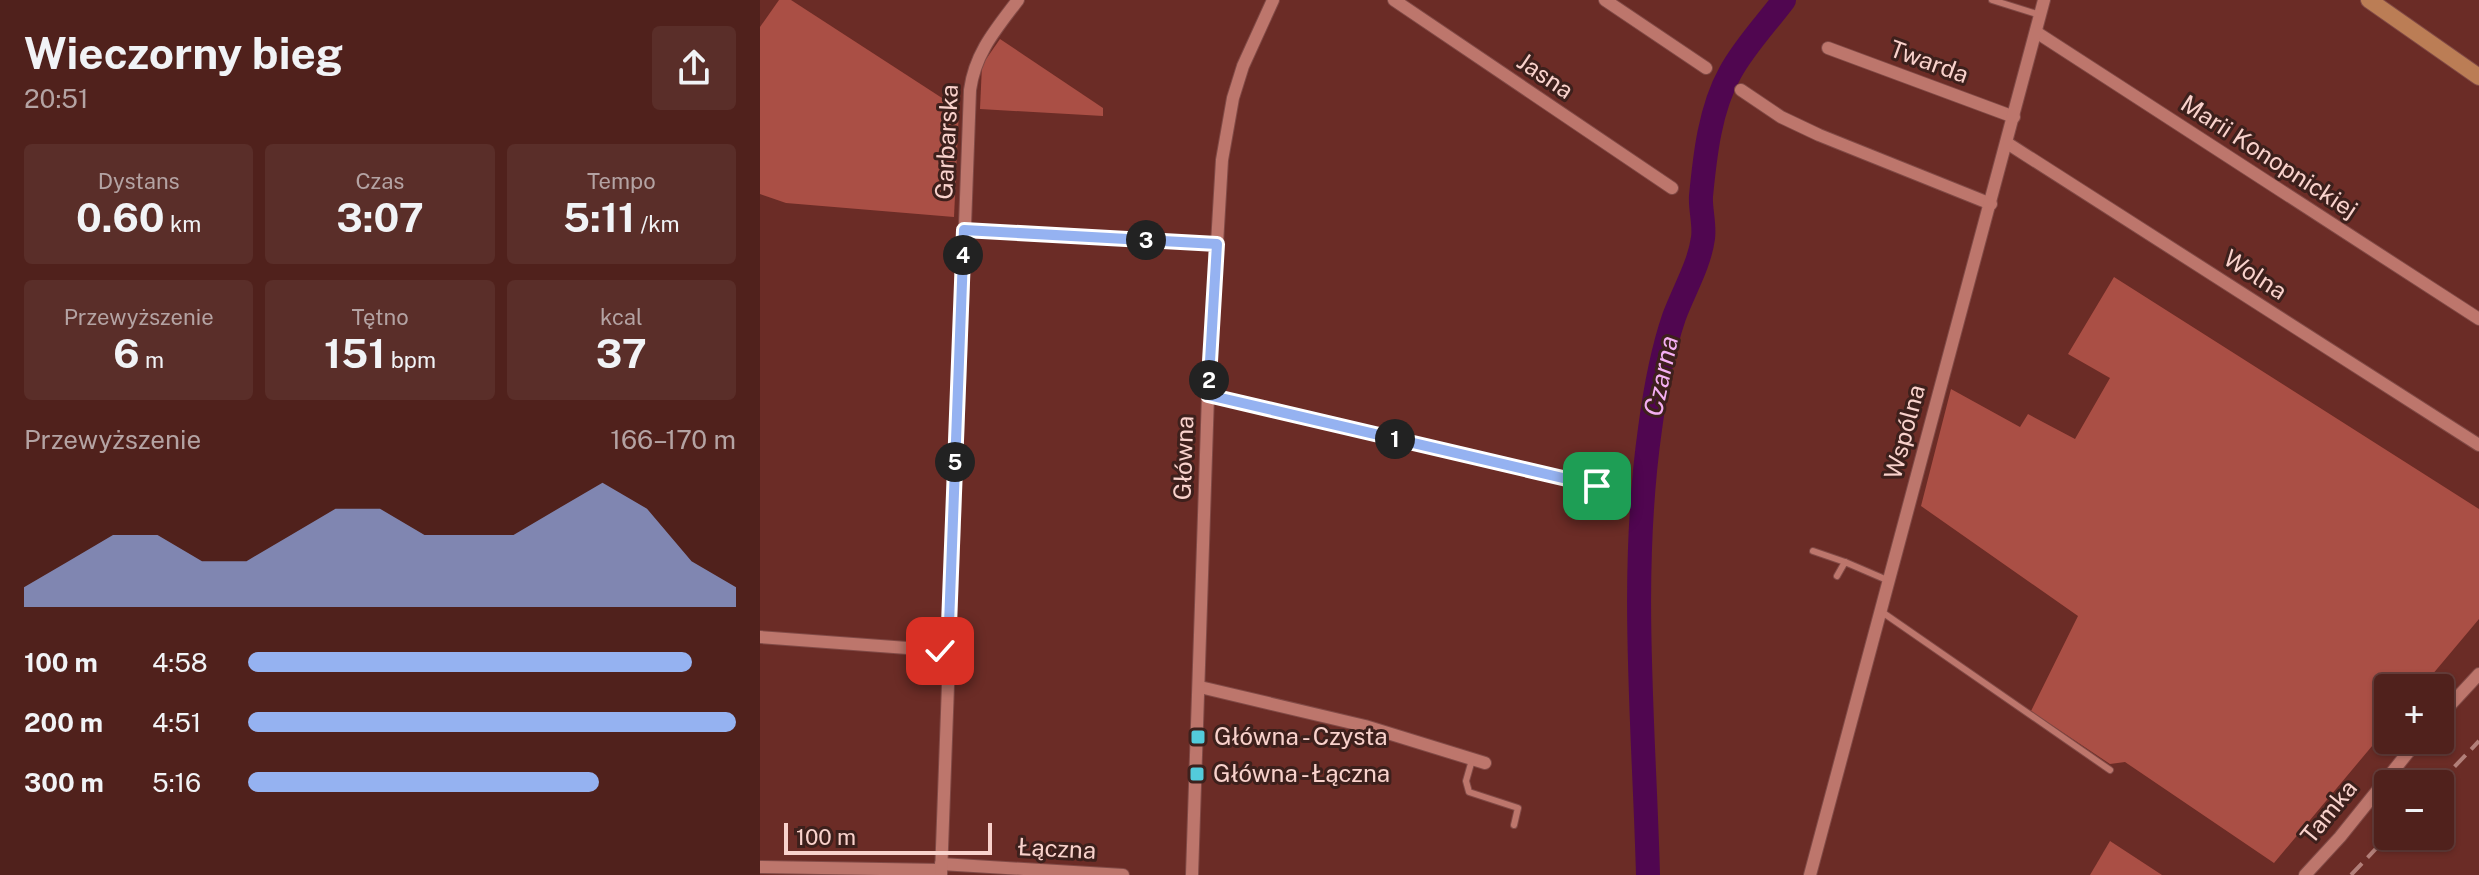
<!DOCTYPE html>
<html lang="pl">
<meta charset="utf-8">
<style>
body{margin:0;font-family:"Public Sans",sans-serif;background:#5a2e29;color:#f1f3f6;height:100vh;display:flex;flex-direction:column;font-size:30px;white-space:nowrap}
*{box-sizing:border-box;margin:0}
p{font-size:26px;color:#b4a3a3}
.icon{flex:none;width:44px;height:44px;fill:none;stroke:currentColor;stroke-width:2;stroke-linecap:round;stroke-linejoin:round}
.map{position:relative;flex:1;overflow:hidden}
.details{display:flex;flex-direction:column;background:#50211c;width:760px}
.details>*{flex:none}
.fabs{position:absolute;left:1614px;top:674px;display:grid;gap:16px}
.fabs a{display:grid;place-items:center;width:80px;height:80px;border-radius:8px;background:#50211c;box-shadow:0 2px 6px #0004,0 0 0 2px #673e3b;font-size:40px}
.scale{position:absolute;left:24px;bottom:20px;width:208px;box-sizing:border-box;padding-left:8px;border:4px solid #f9d2cc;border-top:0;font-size:22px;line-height:28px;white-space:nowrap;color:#f9d2cc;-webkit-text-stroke:6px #3d201c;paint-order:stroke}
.pin{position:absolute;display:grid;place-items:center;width:68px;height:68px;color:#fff;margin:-34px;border-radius:16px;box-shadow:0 4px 12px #0006}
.km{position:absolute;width:40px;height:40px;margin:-20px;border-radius:50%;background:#222;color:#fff;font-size:22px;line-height:40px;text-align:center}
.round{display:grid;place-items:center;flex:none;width:84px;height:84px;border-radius:8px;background:#5a2e29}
.overview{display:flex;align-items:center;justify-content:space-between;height:136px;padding:0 24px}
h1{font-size:44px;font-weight:700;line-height:60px}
.stats{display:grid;grid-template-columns:repeat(3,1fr);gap:12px;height:136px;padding:8px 24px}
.stats div{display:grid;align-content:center;border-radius:8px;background:#5a2e29;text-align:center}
.stats b{font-size:40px;font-weight:700}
.stats small{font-size:22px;font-weight:400}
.stats p{font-size:22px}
.chart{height:224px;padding:16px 24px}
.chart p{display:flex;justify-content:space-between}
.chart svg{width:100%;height:144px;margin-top:8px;fill:#95b2f1;opacity:.7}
ul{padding:0 24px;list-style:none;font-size:26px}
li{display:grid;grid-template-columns:128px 96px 1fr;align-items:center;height:60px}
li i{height:20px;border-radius:10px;background:#95b2f1}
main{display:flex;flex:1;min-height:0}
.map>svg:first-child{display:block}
</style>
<main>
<section class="details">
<div class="overview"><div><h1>Wieczorny bieg</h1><p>20:51</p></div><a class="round"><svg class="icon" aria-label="share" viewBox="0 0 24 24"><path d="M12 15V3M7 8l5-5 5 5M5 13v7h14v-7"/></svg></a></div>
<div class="stats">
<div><p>Dystans</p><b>0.60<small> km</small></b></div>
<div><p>Czas</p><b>3:07</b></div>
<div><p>Tempo</p><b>5:11<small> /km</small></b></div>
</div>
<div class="stats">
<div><p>Przewyższenie</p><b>6<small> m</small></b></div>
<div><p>Tętno</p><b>151<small> bpm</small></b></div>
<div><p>kcal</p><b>37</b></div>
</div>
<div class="chart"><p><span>Przewyższenie</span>166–170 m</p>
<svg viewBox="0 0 160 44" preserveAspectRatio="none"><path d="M0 44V38L10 30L20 22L30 22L40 30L50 30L60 22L70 14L80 14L90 22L100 22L110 22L120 14L130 6L140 14L150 30L160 38V44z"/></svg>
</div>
<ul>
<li><b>100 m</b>4:58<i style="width:91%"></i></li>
<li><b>200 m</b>4:51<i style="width:100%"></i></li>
<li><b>300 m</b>5:16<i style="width:72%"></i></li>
</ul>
</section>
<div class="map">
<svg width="1719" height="875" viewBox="0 0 1719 875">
<rect width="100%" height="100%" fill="#6b2c26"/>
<!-- green -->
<g fill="#aa4f45">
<polygon points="19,0 31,0 199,109 194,217 26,203 0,194 0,27"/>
<polygon points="240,39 343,108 343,116 220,109 222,65"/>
<polygon points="1354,277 1719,509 1719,619 1661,688 1628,688 1628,727 1514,863 1365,762 1350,764 1271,711 1318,616 1161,506 1191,389 1260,427 1268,414 1315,439 1350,378 1308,354"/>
<polygon points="1350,841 1402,875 1330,875"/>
</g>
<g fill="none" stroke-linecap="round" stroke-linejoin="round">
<!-- river -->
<path stroke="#500650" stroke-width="24" d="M888,875c-4,-149 -19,-298 2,-446 5,-38 12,-77 24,-112 10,-27 25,-51 29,-79 2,-14 -3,-29 -2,-42 4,-41 9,-87 29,-123 14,-26 36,-49 54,-73"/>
<!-- lane casing -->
<g stroke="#814a46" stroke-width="8">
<g id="lane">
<polyline points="1232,0 1280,15"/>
<polyline points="1053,551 1085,562"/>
<polyline points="1077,576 1085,562 1127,580"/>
<polyline points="1122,612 1350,770"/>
<polyline points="712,760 706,781 709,792 758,808 754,825"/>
</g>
</g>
<!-- street casing -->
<g stroke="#814a46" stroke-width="14">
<g id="street">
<polyline points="634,0 912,188"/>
<polyline points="845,0 946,68"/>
<polyline points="1276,32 1719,319"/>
<polyline points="1068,48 1254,117"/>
<polyline points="981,90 1021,117 1059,135 1231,204"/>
<polyline points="1247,143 1719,445"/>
<polyline points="204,230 457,244"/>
<polyline points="448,395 837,486"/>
<polyline points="0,637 188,651"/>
<polyline points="440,687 605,726 725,763"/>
<polyline points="1680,716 1719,674"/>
<polyline points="181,864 363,875"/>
<polyline points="0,867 181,870"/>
<path d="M181,875l29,-785c5,-37 26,-61 48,-90"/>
<polyline points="432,875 448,395 462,160 473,98 483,66 513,0"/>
<polyline points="1050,875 1284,0"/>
<polyline points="1545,875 1580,837 1658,740"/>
</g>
</g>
<!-- secondary casing -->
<g stroke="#814a46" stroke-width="18">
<polyline id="secondary" points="1609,0 1719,77"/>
</g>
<!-- lane -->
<use href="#lane" stroke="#bd766c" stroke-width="6"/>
<!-- street -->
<use href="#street" stroke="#bd766c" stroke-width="12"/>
<!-- secondary -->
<use href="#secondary" stroke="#bb7d55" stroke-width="16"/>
<!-- rail -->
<g stroke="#b27f79" stroke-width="4" stroke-dasharray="16 8" stroke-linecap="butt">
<polyline points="1678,784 1719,741"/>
<polyline points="1591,875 1628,836"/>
</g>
</g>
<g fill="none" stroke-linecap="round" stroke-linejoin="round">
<!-- route casing -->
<g stroke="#fff" stroke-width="16">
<polyline id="route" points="180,651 188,651 204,230 457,244 448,395 837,486"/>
</g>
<!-- route -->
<use href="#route" stroke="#95b2f1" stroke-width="10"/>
</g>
<!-- markers -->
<g fill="#53cbdb" stroke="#3d201c" stroke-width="3">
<rect x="430" y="729" width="16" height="16" rx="4"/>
<rect x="429" y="766" width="16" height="16" rx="4"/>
</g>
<g text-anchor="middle" stroke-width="6" stroke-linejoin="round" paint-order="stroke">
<!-- street labels -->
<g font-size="24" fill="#f9d2cc" stroke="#3d201c">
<text transform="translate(1169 62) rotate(20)" y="8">Twarda</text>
<text transform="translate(785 76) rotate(34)" y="8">Jasna</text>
<text transform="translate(187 142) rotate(-87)" y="8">Garbarska</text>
<text transform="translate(1509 157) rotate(33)" y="8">Marii Konopnickiej</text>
<text transform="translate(1495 275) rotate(33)" y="8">Wolna</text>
<text transform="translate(1145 432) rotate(-75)" y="8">Wspólna</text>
<text transform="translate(424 458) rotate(-88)" y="8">Główna</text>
<text transform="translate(1569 812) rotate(-51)" y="8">Tamka</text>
<text transform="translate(297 849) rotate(3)" y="8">Łączna</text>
</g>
<!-- poi labels -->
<g font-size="24" fill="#f9d2cc" stroke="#3d201c" text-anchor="start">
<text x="454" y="745">Główna - Czysta</text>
<text x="453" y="782">Główna - Łączna</text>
</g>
<!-- water labels -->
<g font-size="26" font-style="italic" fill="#f4aff2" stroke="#3d201c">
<text transform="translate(901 376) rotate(-78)" y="9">Czarna</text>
</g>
</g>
</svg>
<div class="fabs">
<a>+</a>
<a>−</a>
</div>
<div class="scale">100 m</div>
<div class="pin" style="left:837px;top:486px;background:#1e9e55"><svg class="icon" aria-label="arrive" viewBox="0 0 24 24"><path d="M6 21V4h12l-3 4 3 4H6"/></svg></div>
<div class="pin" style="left:180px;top:651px;background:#d93025"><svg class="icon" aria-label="check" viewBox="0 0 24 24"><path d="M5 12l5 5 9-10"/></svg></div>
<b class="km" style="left:635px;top:439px">1</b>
<b class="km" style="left:449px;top:380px">2</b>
<b class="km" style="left:386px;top:240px">3</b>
<b class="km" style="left:203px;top:255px">4</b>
<b class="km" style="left:195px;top:462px">5</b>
</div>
</main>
